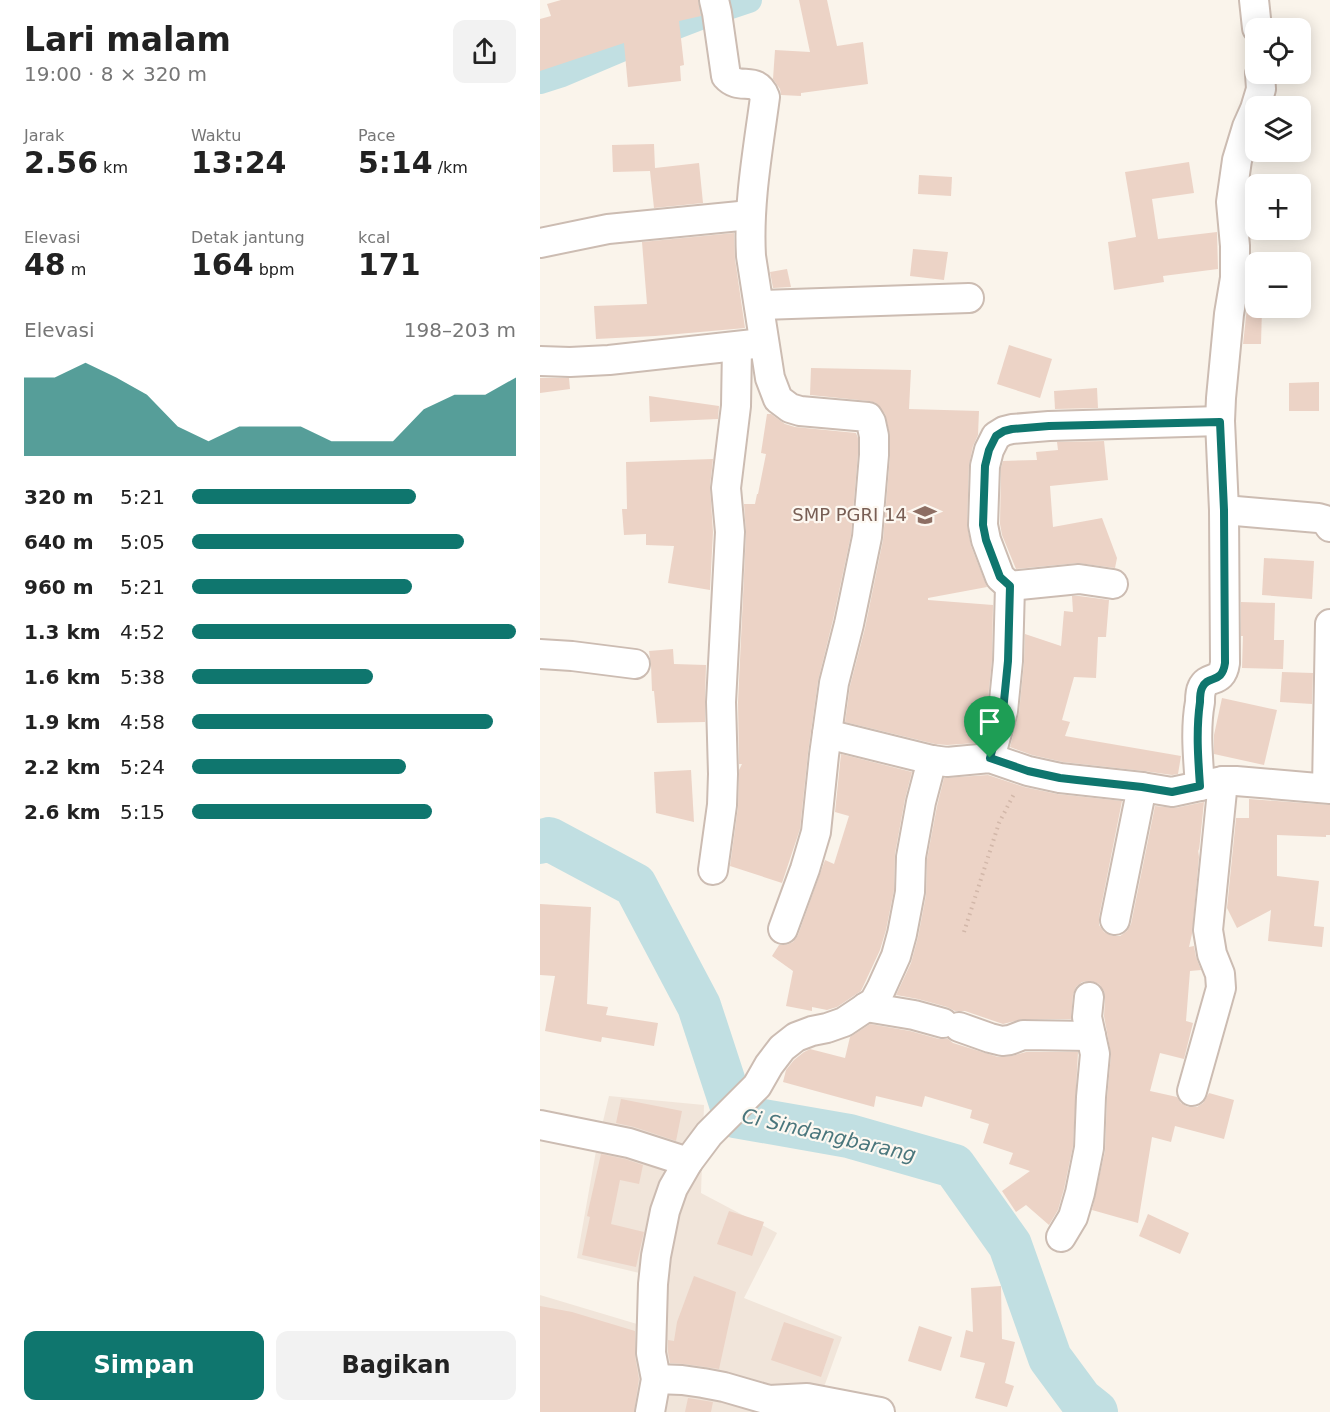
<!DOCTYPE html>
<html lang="id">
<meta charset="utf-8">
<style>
body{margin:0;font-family:"DejaVu Sans",sans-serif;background:#f2f2f2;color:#222;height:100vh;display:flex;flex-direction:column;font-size:22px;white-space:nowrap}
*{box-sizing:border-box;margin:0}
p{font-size:20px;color:#767676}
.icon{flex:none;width:33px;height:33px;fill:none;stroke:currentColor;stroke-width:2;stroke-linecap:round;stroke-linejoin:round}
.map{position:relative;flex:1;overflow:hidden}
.details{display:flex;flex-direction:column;background:#fff;width:540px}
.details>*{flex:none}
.fabs{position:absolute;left:705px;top:18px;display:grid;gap:12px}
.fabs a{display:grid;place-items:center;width:66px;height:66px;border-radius:12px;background:#fff;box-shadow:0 3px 15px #0003;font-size:30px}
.pin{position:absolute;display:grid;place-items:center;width:51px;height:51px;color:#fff;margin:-62px -26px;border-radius:50% 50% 50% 0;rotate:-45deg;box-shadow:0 0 6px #0007}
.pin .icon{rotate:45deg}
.round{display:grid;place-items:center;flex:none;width:63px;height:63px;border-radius:12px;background:#f2f2f2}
.overview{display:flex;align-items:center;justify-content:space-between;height:102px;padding:0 24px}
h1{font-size:33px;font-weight:700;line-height:45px}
.figures{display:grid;grid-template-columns:repeat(3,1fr);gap:9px;height:102px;padding:6px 24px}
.figures div{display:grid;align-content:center}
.figures b{font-size:30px;font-weight:700}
.figures small{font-size:16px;font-weight:400}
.figures p{font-size:16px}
.chart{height:168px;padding:12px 24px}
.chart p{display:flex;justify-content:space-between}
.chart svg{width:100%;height:108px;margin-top:6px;fill:#0f766e;opacity:.7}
.button{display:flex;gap:12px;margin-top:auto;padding:12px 24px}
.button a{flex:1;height:69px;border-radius:12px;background:#0f766e;color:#fff;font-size:24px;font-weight:700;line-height:69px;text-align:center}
.button a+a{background:#f2f2f2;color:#222}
ul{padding:0 24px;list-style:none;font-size:20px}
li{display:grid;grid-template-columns:96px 72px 1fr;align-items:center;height:45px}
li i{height:15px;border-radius:8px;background:#0f766e}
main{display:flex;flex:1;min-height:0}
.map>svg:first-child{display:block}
</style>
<main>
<section class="details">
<div class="overview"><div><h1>Lari malam</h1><p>19:00 · 8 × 320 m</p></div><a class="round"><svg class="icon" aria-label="share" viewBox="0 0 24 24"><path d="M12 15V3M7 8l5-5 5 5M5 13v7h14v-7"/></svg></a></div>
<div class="figures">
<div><p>Jarak</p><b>2.56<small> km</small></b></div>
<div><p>Waktu</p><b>13:24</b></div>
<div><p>Pace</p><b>5:14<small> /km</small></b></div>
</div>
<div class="figures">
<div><p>Elevasi</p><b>48<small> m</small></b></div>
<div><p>Detak jantung</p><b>164<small> bpm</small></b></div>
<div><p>kcal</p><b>171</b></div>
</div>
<div class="chart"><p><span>Elevasi</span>198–203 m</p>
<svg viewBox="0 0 160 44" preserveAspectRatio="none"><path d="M0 44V12L10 12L20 6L30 12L40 19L50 32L60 38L70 32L80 32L90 32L100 38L110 38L120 38L130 25L140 19L150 19L160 12V44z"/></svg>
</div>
<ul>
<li><b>320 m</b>5:21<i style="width:69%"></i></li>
<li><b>640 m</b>5:05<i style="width:84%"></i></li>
<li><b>960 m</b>5:21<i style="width:68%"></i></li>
<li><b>1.3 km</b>4:52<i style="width:100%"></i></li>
<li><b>1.6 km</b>5:38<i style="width:56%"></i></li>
<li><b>1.9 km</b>4:58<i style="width:93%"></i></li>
<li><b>2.2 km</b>5:24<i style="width:66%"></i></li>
<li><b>2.6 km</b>5:15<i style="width:74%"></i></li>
</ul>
<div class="button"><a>Simpan</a><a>Bagikan</a></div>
</section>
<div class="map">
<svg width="790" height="1412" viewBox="0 0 790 1412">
<rect width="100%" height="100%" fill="#faf4eb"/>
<!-- residential -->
<polygon fill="#f1e5da" points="69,1096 164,1105 161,1193 237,1233 204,1298 302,1337 275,1412 0,1412 0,1295 107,1327 120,1278 37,1258 56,1151"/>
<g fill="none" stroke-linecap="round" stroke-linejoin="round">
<!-- canal -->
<g stroke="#c1dfe2" stroke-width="26">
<polyline points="182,9 209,0"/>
<polyline points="0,81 22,74 126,30 173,12"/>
</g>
<!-- river -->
<polyline stroke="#c1dfe2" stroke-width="44" points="0,842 9,839 95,885 159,1006 195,1116 309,1136 414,1166 470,1245 510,1358 541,1400 556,1412"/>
</g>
<!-- building -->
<g fill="#ecd3c6">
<polygon points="21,0 158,0 161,16 139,21 144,65 140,66 141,81 88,87 84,43 0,71 0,19 11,16 7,4"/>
<polygon points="259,0 287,0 297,46 323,42 328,84 261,93 261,96 241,95 240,89 233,79 235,50 270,52"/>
<polygon points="114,144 115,168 159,163 163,203 114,208 110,171 73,172 72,145"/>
<polygon points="649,162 654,193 612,199 618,239 677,232 678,269 623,276 624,282 574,290 568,242 596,237 585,172"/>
<polygon points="379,175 412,177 411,196 378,194"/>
<polygon points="194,233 195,259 205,328 115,336 56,339 54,306 107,304 102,242"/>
<polygon points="373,249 408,252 404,280 370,276"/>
<polygon points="247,269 251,287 233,288 230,272"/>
<polygon points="707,308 722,308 721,344 703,344"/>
<polygon points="469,345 512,359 500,398 457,384"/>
<polygon points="271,368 371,370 369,409 439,411 438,435 433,446 429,465 427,525 431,546 447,587 388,598 388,600 453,605 452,660 447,708 437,743 407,745 395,744 305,722 310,686 325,628 343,540 350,456 350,436 345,414 336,403 329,401 270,395"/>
<polygon points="0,378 29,378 30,389 0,393"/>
<polygon points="779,382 779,411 749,411 749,383"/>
<polygon points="557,388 558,408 515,409 514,391"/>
<polygon points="109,396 179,406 178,419 110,422"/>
<polygon points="227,414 231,414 245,424 255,427 316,433 318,438 318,454 311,535 293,620 278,681 268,753 260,829 242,883 190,866 198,807 199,770 202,764 199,764 198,702 206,533 204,504 215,504 217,494 218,494 226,454 221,453"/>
<polygon points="564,441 568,480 510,486 513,527 562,518 577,558 575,568 538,563 476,569 462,535 460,524 461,468 463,461 497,460 496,452 518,450 517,442"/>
<polygon points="173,459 170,486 173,532 170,590 128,583 134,546 106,545 106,534 84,535 82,509 87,509 86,462"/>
<polygon points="724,558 774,561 772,599 722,595"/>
<polygon points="532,596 539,596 569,600 566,637 558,637 556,678 534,677 522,720 530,722 525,736 641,756 638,774 632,775 604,771 523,762 492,755 470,747 479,713 484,663 485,634 521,646 524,611 533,612"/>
<polygon points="701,602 735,603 734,640 744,640 743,669 702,668 703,636 701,636"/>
<polygon points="133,649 134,664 166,665 165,701 165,722 117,723 114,691 112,691 111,665 109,651"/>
<polygon points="742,672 773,673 772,704 740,702"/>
<polygon points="682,698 737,710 724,765 674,754 674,735"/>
<polygon points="301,754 372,772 365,799 355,854 354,890 346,930 340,950 321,991 297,1007 287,1010 272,1007 272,1011 246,1006 253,971 232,956 239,945 246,945 253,942 258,935 285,860 294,864 309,816 295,812"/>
<polygon points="151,770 154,822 116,813 114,772"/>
<polygon points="448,775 484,787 517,794 582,801 559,917 559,925 564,932 572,936 580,936 587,931 591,924 615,806 635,808 664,802 659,851 658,849 659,857 652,934 649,947 654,946 656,957 661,970 650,971 646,1021 653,1023 644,1059 620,1053 610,1091 637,1097 641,1103 648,1107 657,1107 663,1103 669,1093 694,1100 684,1139 635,1126 631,1142 612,1137 598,1223 552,1210 565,1151 567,1098 571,1055 564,1016 565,999 564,991 559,984 550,981 542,982 536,987 533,995 531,1019 483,1019 463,1024 425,1011 415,1011 407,1007 378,999 356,995 371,963 378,937 386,895 387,859 397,806 404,778"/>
<polygon points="709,799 790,805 790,835 786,835 786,837 737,835 737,876 779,881 774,926 784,927 782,947 728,941 731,910 697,928 687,908 696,818 709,818"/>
<polygon points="0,904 51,907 47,1004 68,1007 66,1015 118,1023 114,1046 62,1037 61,1042 5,1031 15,976 0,975"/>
<polygon points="330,1024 370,1031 399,1039 408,1039 413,1043 458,1057 472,1056 486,1052 538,1052 533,1146 524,1189 518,1210 509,1225 486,1205 476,1212 462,1191 490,1171 469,1164 473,1153 443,1143 449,1124 430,1118 432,1110 385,1096 382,1107 336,1096 334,1107 243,1082 246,1070 254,1060 264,1052 270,1049 305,1058 310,1037"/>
<polygon points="81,1099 142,1111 136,1141 94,1127 76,1123"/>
<polygon points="61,1154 85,1159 103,1165 99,1184 80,1180 71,1224 104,1232 96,1267 42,1255 50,1217 47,1216"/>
<polygon points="189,1211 224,1222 212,1256 177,1244"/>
<polygon points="608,1214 649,1233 640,1254 599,1236"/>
<polygon points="154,1276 196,1292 179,1369 144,1364 130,1363 128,1352 128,1340 134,1341 137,1322"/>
<polygon points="461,1286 462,1339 475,1342 465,1383 474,1386 467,1407 435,1398 445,1363 420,1357 426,1330 433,1332 431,1288"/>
<polygon points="0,1306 32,1312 95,1331 95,1356 99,1379 94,1412 0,1412"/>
<polygon points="244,1322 294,1339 281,1377 231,1360"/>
<polygon points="379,1326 412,1337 401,1371 368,1361"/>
<polygon points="148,1398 173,1402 171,1412 145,1412"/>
</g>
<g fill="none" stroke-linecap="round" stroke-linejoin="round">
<!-- minor casing -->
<g stroke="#ccbcb2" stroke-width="32">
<g id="minor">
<path d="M174,0l3,13 9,63c14,16 30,-2 39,21 -7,53 -17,106 -14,159l19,122 8,21 12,9 10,3 68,6 3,5 3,14v19l-7,82 -18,87 -15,59 -10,72 -8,77 -11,37 -22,60"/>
<polyline points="714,0 717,28"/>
<polyline points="0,243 68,229 210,215"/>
<polyline points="219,305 429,298"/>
<polyline points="0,361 30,362 69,360 214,344"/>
<polyline points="684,510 778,518 785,520 790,527"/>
<polyline points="470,586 539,579 573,584"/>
<polyline points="0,654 32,656 95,664"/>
<polyline points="287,734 392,760 407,762 450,758 488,771 520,778 602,787 632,792 683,781 696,781 790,789"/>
<polyline points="450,758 463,711 468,661 470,586 460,577 446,540 443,525 445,466 449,450 456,436 464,431 472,429 509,426 680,421"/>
<path d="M660,786c-2,-28 -5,-57 0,-84 0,-4 0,-10 2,-14 6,-14 20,-3 23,-25l-1,-153 -4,-89 1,-23 8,-84 6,-36v-32l-4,-44 6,-42 10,-33 8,-18 6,-20 -1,-15"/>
<polyline points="787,788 790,624"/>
<polyline points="173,870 182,805 183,774 181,702 190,532 186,488 196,406 197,347"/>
<polyline points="575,920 602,787"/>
<polyline points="326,1007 374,1015 403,1023"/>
<polyline points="419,1027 450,1038 462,1041 470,1040 483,1035 551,1036"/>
<polyline points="652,1091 681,988 680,974 672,954 668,930 683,781"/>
<polyline points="0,1125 89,1143 148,1162"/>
<polyline points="521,1237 533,1217 540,1193 549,1148 551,1097 555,1054 547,1017 549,997"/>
<polyline points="116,1379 142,1380 163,1383 184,1387 229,1400 267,1398 340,1412"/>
<polyline points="110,1412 116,1379 111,1353 113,1284 116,1256 125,1211 133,1188 148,1162 169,1134 217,1086 229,1065 242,1048 256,1037 272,1031 287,1028 304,1022 334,1002 341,989 356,956 362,934 370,892 371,857 381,802 392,760"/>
</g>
</g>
<!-- path -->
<polyline stroke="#d2b7a9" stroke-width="4" stroke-dasharray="1.5 4.5" stroke-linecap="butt" points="424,932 459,823 475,792"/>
<!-- minor -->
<use href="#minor" stroke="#fff" stroke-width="28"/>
</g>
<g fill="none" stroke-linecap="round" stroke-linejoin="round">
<!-- route casing -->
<g stroke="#fff" stroke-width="12">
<path id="route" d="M680,422l4,88 1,153c-3,22 -17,11 -23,25 -2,4 -2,10 -2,14 -4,28 -2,56 0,84l-28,6 -30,-5 -65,-7 -17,-2 -32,-7 -38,-13 13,-47 5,-50 2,-75 -10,-9 -14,-37 -3,-15 2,-59 4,-16 7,-14 8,-5 8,-2 37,-3z"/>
</g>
<!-- route -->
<use href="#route" stroke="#0f766e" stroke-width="8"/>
</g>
<!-- icons -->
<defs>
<g id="school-bare" transform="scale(1.8)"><path d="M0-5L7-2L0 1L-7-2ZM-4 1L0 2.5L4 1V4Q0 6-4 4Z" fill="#8d6e63" stroke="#fdf8f1" stroke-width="2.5" paint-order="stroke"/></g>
</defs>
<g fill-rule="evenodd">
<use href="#school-bare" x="385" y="515"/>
</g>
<g text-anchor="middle" stroke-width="4.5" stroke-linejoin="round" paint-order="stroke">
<!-- education labels -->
<g font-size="18" fill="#785e54" stroke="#fdf8f1" text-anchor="end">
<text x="367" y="521">SMP PGRI 14</text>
</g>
<!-- water labels -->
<g font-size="20" font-style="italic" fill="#4a767c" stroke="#fdf8f1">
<text transform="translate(289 1135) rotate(13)" y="7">Ci Sindangbarang</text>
</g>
</g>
</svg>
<div class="fabs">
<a><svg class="icon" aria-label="locate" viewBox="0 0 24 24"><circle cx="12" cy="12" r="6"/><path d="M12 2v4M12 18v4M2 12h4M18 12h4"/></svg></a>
<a><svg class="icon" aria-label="layers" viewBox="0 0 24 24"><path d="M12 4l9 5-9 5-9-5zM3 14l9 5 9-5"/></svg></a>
<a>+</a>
<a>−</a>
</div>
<div class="pin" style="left:450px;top:758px;background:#1e9e55"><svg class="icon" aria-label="arrive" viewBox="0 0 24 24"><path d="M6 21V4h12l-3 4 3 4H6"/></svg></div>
</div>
</main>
